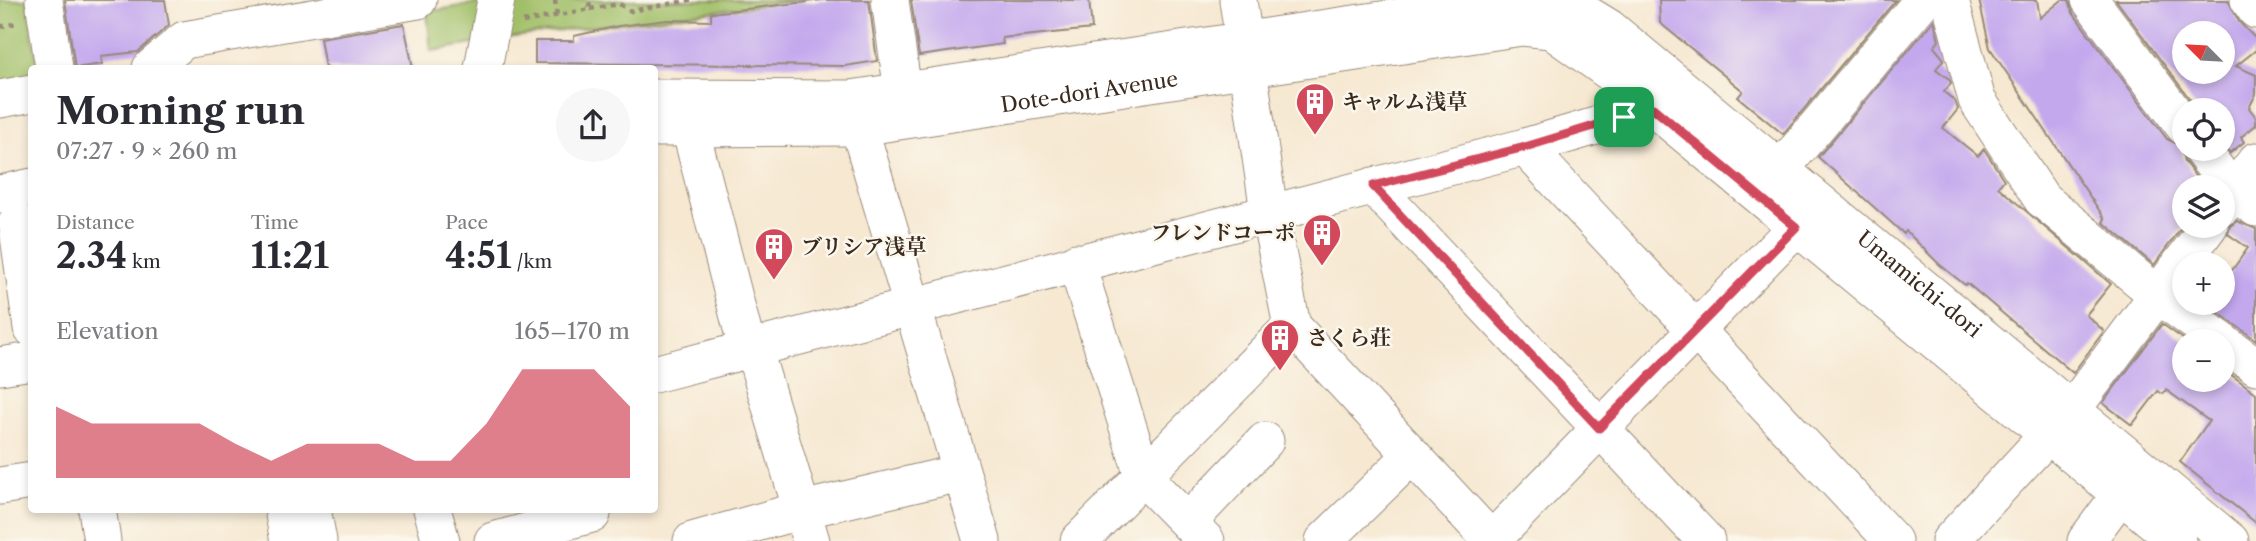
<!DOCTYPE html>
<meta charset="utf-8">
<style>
body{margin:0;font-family:"Libre Caslon Text","Noto Serif JP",serif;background:#f7f7f7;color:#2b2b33;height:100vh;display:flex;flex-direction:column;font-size:26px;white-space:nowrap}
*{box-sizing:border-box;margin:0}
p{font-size:23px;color:#7c7c81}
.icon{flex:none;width:38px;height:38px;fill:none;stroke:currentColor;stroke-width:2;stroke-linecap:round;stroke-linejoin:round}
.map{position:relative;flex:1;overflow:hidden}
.side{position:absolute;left:28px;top:65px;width:630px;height:448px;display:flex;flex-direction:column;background:#fff;border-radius:7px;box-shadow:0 4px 10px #0003}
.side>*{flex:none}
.needle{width:46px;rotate:294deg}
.tools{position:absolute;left:2172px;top:21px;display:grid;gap:14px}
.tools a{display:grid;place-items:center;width:63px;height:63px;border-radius:50%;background:#fff;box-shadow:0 4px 10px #0003;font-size:35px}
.pin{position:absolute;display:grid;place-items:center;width:60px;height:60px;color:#fff;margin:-30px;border-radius:14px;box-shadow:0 4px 10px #0006}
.round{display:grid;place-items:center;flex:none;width:74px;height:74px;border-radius:37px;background:#f7f7f7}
.headline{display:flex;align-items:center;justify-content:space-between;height:119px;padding:0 28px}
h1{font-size:38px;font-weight:700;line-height:52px}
.metrics{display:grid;grid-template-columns:repeat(3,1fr);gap:10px;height:119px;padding:7px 28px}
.metrics div{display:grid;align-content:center}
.metrics b{font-size:35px;font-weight:700}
.metrics small{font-size:19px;font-weight:400}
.metrics p{font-size:19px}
.chart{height:196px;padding:14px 28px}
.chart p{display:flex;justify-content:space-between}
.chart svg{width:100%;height:126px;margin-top:7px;fill:#d1495b;opacity:.7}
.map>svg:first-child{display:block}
</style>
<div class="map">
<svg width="2256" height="541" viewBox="0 0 2256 541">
<rect width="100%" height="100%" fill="#fbf7ec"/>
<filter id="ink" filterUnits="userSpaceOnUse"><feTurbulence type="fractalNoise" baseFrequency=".0143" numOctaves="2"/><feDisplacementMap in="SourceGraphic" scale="14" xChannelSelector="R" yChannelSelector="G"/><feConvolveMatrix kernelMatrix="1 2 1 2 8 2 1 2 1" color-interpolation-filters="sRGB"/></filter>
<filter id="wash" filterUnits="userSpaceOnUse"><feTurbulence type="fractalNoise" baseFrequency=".00686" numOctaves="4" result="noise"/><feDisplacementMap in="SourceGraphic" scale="28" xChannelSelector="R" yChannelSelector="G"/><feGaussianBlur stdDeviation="1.57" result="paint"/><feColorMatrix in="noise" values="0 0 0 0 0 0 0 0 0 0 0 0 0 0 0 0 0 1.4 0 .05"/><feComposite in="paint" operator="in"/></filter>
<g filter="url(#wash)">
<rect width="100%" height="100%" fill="#f6e8d1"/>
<!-- green -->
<g fill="#a1bf67" stroke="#6e7442" stroke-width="2">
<polygon points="0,0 27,0 38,68 32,68 31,81 0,87"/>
<polygon points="495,0 803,0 521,36 431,51 427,12"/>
</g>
<g id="blocks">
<!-- building -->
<g fill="#c3a8ed" fill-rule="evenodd">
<polygon points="65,0 165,0 169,25 138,52 101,56 102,64 75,68"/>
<polygon points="823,0 869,0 877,61 845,66 535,63 535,41 574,41 574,36 619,26 667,20 711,21 711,13"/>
<polygon points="911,0 1089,0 1092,29 1002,38 1003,44 919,56"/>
<polygon points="1659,0 1896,0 1783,134 1738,97 1743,91 1660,23"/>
<polygon points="1979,0 2037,0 2040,18 2062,0 2069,0 2073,13 2167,139 2181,146 2184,161 2198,180 2184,187 2184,224 2154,265 2103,222 2105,219 1990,48"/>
<path d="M2116,0h112l11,22 17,17v11l-20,16 20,9v19l-7,14 7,9v8l-15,12 3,5 -14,11 -8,-10v-33h-24zM2184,33h38v39h-38z"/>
<polygon points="1934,20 1939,41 1934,47 1944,59 1936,69 1949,79 1951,83 1944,92 1955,101 1958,109 1943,128 1978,156 1984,149 2004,180 1998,187 2111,284 2086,315 2104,331 2073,373 1967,283 1965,285 1939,264 1906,231 1904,234 1818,157"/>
<polygon points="404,24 413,68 325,68 320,38"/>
<polygon points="2237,221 2256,229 2256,340 2205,303 2222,303 2222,284 2248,248 2228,234 2230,226"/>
<polygon points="2162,324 2186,341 2184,380 2222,380 2222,368 2256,393 2256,523 2180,462 2209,421 2166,390 2163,394 2158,391 2132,425 2103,403"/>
</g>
</g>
</g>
<g filter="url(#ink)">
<use href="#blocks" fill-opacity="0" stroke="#988978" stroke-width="2"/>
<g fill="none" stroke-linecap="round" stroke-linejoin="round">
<!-- minor casing -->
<g stroke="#988978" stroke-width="39">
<g id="minor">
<polyline points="44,0 54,68"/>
<polyline points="890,0 903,92"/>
<polyline points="1238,0 1269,212 1292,326 1492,541"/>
<path id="s1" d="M1547,0l31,9 31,19 621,513"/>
<polyline points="1950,0 1977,100 2042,199 2159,296 2222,341"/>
<polyline points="2090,0 2184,126"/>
<polyline points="2249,0 2256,10"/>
<polyline points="151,68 184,40 418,0"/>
<polyline points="483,68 496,0"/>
<polyline points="654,98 851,99 1496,3 1535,0"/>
<polyline points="0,99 32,93"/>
<polyline points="859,127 982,541"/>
<path id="s2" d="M654,128l205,-1 663,-100 29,3 60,43 566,468"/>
<polyline points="690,128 744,336 753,347 811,541"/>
<polyline points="1525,147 1893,541"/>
<polyline points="2201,149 2233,192 2256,208"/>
<polyline points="1780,170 1923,0"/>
<polyline points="1373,186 1706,541"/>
<polyline points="0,194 32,187"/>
<polyline points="2222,207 2256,161"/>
<polyline points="17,222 32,328"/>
<polyline points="1076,262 1144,478 1206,541"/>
<polyline points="2222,342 2256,366"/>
<polyline points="0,366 32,361"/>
<polyline points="654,374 1525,147 1653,109"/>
<polyline points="2071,411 2209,226"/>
<polyline points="0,486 32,481"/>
<polyline points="97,509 102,541"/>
<polyline points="283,509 289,541"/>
<polyline points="312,509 318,541"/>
<polyline points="432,509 441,541"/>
<polyline points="1188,522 1265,441"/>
<polyline points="493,541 592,514"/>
<polyline points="692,541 802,510 960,473"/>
<polyline points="1079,541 1292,326"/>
<polyline points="1324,541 1412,455"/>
<polyline points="1491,541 1796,227"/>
<polyline points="1950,541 2048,435"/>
<polyline points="2086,541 2121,494"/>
</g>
</g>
<!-- path -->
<g stroke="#988978" stroke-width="4.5" stroke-dasharray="5 5" stroke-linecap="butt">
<polyline points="555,0 557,16"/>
<polyline points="590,9 619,4 631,11 691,0"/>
<polyline points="523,22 590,9 589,0"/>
<polyline points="0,27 16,23"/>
</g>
<!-- minor -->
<use href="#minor" stroke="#fff" stroke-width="37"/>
</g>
</g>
<g fill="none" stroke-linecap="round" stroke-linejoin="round" filter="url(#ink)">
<!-- route casing -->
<g stroke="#fff" stroke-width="14">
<polygon id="route" points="1653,108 1796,227 1599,428 1373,186 1525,147"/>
</g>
<!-- route -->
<use href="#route" stroke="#d1495b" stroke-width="9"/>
</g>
<!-- icons -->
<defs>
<g id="building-pin" transform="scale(2.0125)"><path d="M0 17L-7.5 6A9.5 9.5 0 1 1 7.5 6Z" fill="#d1495b" stroke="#fbf7ec"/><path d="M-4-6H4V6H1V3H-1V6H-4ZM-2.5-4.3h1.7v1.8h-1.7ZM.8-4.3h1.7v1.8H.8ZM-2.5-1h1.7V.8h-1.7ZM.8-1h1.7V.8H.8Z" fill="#fff"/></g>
</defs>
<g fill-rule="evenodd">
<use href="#building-pin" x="1315" y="102"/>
<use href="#building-pin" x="1322" y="233"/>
<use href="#building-pin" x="774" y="247"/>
<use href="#building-pin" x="1280" y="338"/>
</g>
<g text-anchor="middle" stroke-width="5" stroke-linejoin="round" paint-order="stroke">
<!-- street labels -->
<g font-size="21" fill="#3b2a1e" stroke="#fbf7ec">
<text dy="7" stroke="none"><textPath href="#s2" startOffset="438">Dote-dori Avenue</textPath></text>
<text dy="7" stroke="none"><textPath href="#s1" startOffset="471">Umamichi-dori</textPath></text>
</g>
<!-- poi labels -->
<g font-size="21" font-weight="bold" fill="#3b2a1e" stroke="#fbf7ec" text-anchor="start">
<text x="1342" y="109">キャルム浅草</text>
<text x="1295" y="240" text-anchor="end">フレンドコーポ</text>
<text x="801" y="254">ブリシア浅草</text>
<text x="1307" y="345">さくら荘</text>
</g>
</g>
</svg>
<div class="tools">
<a><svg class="needle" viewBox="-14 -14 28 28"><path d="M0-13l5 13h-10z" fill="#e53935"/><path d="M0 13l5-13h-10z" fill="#7c7c81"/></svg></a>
<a><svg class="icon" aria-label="locate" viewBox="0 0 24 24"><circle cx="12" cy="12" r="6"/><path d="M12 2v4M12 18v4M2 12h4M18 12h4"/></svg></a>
<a><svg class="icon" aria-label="layers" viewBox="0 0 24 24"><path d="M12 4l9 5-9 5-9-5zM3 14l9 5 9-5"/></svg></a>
<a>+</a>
<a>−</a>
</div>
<div class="pin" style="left:1624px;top:117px;background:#1e9e55"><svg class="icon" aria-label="arrive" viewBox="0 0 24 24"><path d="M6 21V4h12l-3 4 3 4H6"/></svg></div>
<section class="side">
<div class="headline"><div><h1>Morning run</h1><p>07:27 · 9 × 260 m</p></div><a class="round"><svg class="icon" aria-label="share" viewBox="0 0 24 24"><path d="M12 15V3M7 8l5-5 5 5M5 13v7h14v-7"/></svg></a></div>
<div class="metrics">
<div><p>Distance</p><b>2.34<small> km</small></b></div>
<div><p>Time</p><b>11:21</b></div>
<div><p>Pace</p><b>4:51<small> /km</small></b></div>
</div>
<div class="chart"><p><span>Elevation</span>165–170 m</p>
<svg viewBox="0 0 160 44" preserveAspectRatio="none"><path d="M0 44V19L10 25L20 25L30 25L40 25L50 32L60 38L70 32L80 32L90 32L100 38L110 38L120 25L130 6L140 6L150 6L160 19V44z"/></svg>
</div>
</section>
</div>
